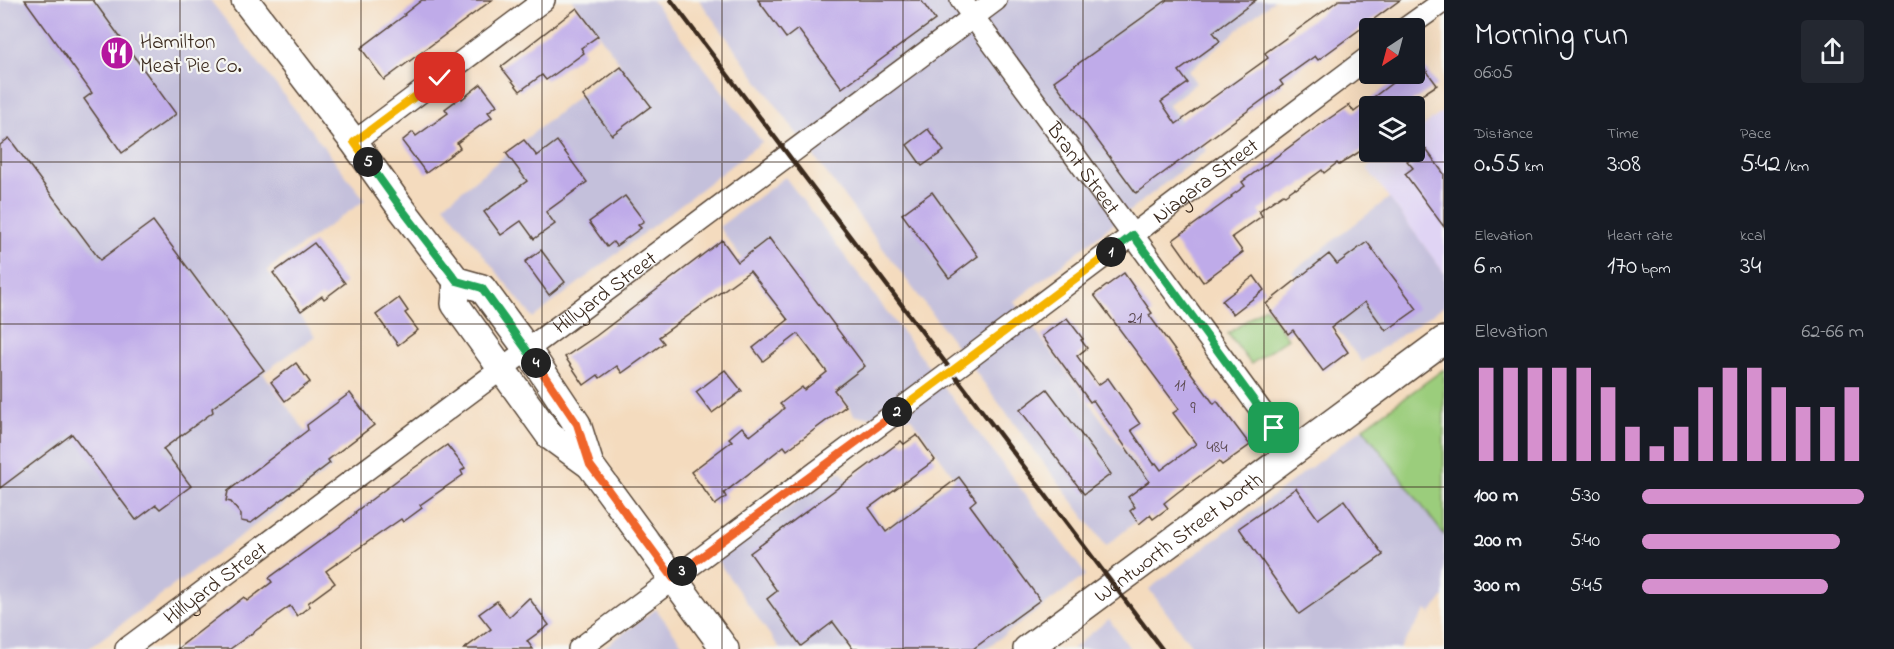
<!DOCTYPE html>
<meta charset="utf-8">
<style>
body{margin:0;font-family:"Indie Flower",sans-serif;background:#242831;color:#f1f3f6;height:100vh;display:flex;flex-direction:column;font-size:22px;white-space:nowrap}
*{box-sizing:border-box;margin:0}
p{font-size:20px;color:#9ea1a6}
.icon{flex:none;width:33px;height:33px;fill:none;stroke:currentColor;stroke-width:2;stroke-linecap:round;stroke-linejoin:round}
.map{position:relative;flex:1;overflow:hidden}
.panel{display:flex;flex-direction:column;background:#171b24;width:450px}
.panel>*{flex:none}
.needle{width:39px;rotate:216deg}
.buttons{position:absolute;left:1359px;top:18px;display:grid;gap:12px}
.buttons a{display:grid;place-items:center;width:66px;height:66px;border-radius:6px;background:#171b24;box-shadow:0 6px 24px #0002;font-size:30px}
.pin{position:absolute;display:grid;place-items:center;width:51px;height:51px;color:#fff;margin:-26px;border-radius:12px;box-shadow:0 3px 9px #0006}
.km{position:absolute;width:30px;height:30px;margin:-15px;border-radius:50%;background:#222;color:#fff;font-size:16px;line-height:30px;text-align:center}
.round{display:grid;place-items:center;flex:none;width:63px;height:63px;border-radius:6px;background:#242831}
.overview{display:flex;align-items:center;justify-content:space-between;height:102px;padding:0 30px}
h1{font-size:33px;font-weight:600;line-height:45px}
.stats{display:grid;grid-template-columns:repeat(3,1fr);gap:9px;height:102px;padding:6px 30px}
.stats div{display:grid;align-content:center}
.stats b{font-size:26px;font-weight:600}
.stats small{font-size:16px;font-weight:400}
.stats p{font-size:16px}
.chart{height:168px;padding:12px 30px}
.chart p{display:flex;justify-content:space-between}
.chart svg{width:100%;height:108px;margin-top:6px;stroke:#d690ce;stroke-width:6}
ul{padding:0 30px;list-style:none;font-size:20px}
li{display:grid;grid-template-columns:96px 72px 1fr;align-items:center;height:45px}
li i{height:15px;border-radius:8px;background:#d690ce}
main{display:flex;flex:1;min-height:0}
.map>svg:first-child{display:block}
</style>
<main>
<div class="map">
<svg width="1444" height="649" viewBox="0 0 1444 649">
<rect width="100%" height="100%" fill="#f6f6f2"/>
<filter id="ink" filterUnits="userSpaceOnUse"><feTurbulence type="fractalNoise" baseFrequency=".0167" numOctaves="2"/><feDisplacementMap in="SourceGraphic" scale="12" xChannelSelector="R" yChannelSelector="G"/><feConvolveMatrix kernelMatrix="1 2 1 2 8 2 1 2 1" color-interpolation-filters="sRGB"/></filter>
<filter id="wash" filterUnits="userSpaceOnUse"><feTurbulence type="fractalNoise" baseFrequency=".008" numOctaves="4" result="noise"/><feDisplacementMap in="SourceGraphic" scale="24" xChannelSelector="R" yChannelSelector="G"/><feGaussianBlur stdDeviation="1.35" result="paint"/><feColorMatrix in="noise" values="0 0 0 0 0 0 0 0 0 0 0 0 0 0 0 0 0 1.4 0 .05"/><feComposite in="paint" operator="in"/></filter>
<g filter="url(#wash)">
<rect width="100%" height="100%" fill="#f4dbbe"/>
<!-- built -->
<polygon fill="#e0d4f4" points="1444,111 1444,273 1367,168 1389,152 1414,152 1415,132"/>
<!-- industrial -->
<g fill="#c4c0db">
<polygon points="0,0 210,0 365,200 267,270 315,336 263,373 332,468 88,649 0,649"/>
<polygon points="572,0 652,0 762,142 533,318 444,205 620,63"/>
<polygon points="699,0 1274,0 1188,71 1196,83 1168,105 1207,150 1014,302 1162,500 1106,546 792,127"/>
<polygon points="785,177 1086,575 985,649 780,649 716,559 840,471 886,529 955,478 911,418 855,416 719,227"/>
<polygon points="1389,198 1444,273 1444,306 1362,362 1292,272"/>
<polygon points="1363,428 1444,535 1444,597 1430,614 1426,610 1400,649 1194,649 1149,589"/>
<polygon points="656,609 686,649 602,649"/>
<polygon points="1109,619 1130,649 1072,649"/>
</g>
<!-- green -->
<g fill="#9bcd7c" stroke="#6b7c4d" stroke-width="1.5">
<polygon points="1265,307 1288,338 1251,364 1228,334"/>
<polygon points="1444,369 1444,535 1363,428"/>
</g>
<g id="blocks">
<!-- building -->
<g fill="#bfabe9">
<polygon points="25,0 93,0 176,114 122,153 84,99 92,93"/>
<polygon points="422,0 492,0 384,80 361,48 405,15 404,14"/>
<polygon points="758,0 921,0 935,20 842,88 798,29 786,38"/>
<polygon points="1167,0 1256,0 1213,32 1220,41 1179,71 1188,83 1161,102 1176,124 1268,58 1265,53 1339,0 1400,0 1318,60 1315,56 1280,81 1283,85 1136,193 1054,81"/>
<polygon points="577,8 598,36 581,48 584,53 555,74 546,80 542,75 520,91 501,67"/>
<polygon points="1414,54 1437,85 1405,106 1370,106 1370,145 1339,165 1337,163 1324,173 1322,170 1296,189 1295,188 1285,195 1283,194 1259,211 1262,216 1232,237 1243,252 1203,282 1173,240 1232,197 1231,196 1245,186 1242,182 1311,131 1349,105 1354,112 1404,74 1414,74"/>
<polygon points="621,67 651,106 612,135 583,96"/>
<polygon points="481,84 497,105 488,112 492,117 457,143 460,148 426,173 402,141 413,132 416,136 448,113 445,109 461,97 462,99"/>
<polygon points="928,129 944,151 922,166 907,145"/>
<polygon points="9,138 100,260 153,221 264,370 212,408 213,412 163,449 191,486 160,509 156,505 136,520 72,434 0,488 0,145"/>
<polygon points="524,140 537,156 557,141 587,182 546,212 555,224 534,239 521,221 501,235 484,212 527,181 506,153"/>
<polygon points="1425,148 1444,174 1444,227 1405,174 1413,168 1407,161"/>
<polygon points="932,192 978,256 949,278 902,214"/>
<polygon points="625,196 644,221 638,225 641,228 616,246 613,242 607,247 589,222"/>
<polygon points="769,238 865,366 834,390 846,406 787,450 784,446 724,493 726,497 715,505 691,472 732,441 729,438 742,427 750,436 779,413 784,408 780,404 790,396 802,387 804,390 827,372 798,334 763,361 753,348 788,320 750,271 659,337 664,343 622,373 617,366 600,378 598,375 584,385 565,357 596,336 722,240 738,262"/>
<polygon points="1367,242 1417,309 1386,331 1365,302 1331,328 1348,352 1323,371 1293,330 1288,334 1266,304 1329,254 1337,264"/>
<polygon points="314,243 345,283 324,299 322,296 301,311 273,273"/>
<polygon points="541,250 565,282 549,295 525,262"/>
<polygon points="1124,273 1152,313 1149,315 1170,344 1214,404 1217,401 1250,445 1222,465 1219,462 1178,492 1164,503 1168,508 1153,519 1150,515 1139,524 1130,511 1135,507 1128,497 1149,481 1093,400 1090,402 1042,336 1067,318 1083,339 1081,340 1087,348 1077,356 1098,385 1108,378 1140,424 1131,430 1154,464 1156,463 1161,470 1196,444 1173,413 1179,409 1094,295"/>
<polygon points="1254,276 1264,290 1233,314 1222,301"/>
<polygon points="399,298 408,311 405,313 418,330 398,345 376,315"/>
<polygon points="296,363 310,382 285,401 271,382"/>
<polygon points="725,370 742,391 712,413 696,392"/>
<polygon points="1047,389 1111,474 1084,494 1020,410"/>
<polygon points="350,393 374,425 328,460 330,463 251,523 241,521 241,515 231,502 226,501 228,491 308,430 307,425"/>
<polygon points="917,435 935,460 869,508 886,532 959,477 976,500 970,505 1040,600 973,649 853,649 833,622 801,646 767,599 777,591 750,553 901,441 904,444"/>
<polygon points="447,445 465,468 461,471 463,475 420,505 422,508 403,522 401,519 326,571 335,583 308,603 310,606 297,616 290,606 230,649 177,649 244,597 247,601 272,582 269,578 339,527 356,513 355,512 404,475"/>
<polygon points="1296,488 1318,519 1344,500 1383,555 1299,614 1239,528"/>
<polygon points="529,598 549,625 527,641 533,649 464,649 491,629 479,614 497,601 509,617"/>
</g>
</g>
</g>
<g filter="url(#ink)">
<use href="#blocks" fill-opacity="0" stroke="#574536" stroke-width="1.5"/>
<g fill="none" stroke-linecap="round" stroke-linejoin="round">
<!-- minor casing -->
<g stroke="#574536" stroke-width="24">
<g id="minor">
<path id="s1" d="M961,0l331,453"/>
<polyline points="1406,28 1444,1"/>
<polyline points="354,142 544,0"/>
<path id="s2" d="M126,649l870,-649"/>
<path id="s3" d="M579,649l373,-278 418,-315"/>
</g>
</g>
<!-- major casing -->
<g stroke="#574536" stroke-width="30">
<g id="major">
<polyline points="245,0 354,142 401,208 457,281 482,288 527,349 577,424 590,465 725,649"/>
<polyline points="457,281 455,304 550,436 590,465"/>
<path id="s4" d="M1027,649l417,-309"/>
</g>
</g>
<!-- minor -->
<use href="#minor" stroke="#fff" stroke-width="21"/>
<!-- major -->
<use href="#major" stroke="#fff" stroke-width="27"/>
<!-- rail -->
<polyline stroke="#3b2a1e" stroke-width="4.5" points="671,0 1162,649"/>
</g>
</g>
<g fill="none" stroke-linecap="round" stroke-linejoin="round" filter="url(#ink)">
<!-- split-1 casing -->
<g stroke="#fff" stroke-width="12">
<polyline id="split-1" points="1111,252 1133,235 1274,428"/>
</g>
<!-- split-2 casing -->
<g stroke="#fff" stroke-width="12">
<polyline id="split-2" points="897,412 1111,252"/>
</g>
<!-- split-3 casing -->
<g stroke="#fff" stroke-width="12">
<polyline id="split-3" points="682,571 897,412"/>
</g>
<!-- split-4 casing -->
<g stroke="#fff" stroke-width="12">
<polyline id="split-4" points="536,363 577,424 590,465 673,578 682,571"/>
</g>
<!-- split-5 casing -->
<g stroke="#fff" stroke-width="12">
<polyline id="split-5" points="368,162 401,208 457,281 482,288 536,363"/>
</g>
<!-- split-6 casing -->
<g stroke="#fff" stroke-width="12">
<polyline id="split-6" points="368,162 354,142 440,78"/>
</g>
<!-- split-1 -->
<use href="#split-1" stroke="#22a559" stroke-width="8"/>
<!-- split-2 -->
<use href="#split-2" stroke="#f5b400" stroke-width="8"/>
<!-- split-3 -->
<use href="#split-3" stroke="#f0652b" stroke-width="8"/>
<!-- split-4 -->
<use href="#split-4" stroke="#f0652b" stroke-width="8"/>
<!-- split-5 -->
<use href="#split-5" stroke="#22a559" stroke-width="8"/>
<!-- split-6 -->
<use href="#split-6" stroke="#f5b400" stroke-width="8"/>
</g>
<!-- grid -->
<path fill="none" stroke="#3b2a1e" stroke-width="1.5" stroke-opacity="0.55" d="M180,0v649M361,0v649M542,0v649M722,0v649M903,0v649M1083,0v649M1264,0v649M0,162h1444M0,324h1444M0,487h1444"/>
<!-- icons -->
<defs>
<g id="restaurant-disc" transform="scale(1.725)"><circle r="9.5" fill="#b5179e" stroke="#f6f6f2"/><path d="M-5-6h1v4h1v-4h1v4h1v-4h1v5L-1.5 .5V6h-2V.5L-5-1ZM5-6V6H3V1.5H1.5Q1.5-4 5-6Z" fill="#fff"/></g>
</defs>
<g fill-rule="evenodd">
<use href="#restaurant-disc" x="117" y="53"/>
</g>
<g text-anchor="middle" stroke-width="4.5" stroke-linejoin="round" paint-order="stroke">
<!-- number labels -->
<g font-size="18" fill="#5c4a51">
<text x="1135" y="323">21</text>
<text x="1180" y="390">11</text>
<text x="1193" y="413">9</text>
<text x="1217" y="452">484</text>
</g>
<!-- poi labels -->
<g font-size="21" fill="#3b2a1e" stroke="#f6f6f2" text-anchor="start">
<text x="140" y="48">Hamilton<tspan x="140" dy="24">Meat Pie Co.</tspan></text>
</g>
<!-- street labels -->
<g font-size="21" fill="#3b2a1e" stroke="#f6f6f2">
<text dy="7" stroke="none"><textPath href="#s1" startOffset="208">Brant Street</textPath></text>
<text dy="7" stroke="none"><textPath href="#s3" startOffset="782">Niagara Street</textPath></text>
<text dy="7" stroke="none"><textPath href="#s2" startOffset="597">Hillyard Street</textPath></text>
<text dy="7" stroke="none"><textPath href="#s4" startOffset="188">Wentworth Street North</textPath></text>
<text dy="7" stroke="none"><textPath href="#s2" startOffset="111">Hillyard Street</textPath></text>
</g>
</g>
</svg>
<div class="buttons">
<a><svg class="needle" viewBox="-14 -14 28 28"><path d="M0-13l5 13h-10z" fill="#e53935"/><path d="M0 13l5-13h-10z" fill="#9ea1a6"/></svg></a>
<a><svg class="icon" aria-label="layers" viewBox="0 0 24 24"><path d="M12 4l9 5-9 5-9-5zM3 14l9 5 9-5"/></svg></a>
</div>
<div class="pin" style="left:1274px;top:428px;background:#1e9e55"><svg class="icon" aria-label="arrive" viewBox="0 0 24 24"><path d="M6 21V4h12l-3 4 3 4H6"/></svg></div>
<div class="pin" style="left:440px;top:78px;background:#d93025"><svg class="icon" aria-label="check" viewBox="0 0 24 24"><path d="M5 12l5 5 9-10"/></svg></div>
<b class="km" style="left:1111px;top:252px">1</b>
<b class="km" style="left:897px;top:412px">2</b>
<b class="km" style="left:682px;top:571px">3</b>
<b class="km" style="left:536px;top:363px">4</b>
<b class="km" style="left:368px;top:162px">5</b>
</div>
<section class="panel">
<div class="overview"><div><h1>Morning run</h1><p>06:05</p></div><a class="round"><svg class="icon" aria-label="share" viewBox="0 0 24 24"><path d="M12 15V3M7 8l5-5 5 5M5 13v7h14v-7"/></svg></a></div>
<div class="stats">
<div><p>Distance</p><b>0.55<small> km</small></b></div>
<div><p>Time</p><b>3:08</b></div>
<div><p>Pace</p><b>5:42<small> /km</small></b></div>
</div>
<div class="stats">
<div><p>Elevation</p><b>6<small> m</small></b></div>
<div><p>Heart rate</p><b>170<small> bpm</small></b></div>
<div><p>kcal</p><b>34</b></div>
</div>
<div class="chart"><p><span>Elevation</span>62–66 m</p>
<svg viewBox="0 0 160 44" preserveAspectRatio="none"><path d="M5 44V6M15 44V6M25 44V6M35 44V6M45 44V6M55 44V14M65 44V30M75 44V38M85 44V30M95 44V14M105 44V6M115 44V6M125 44V14M135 44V22M145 44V22M155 44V14"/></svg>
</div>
<ul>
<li><b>100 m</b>5:30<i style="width:100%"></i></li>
<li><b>200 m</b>5:40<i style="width:89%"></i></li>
<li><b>300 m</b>5:45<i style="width:84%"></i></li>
</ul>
</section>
</main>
